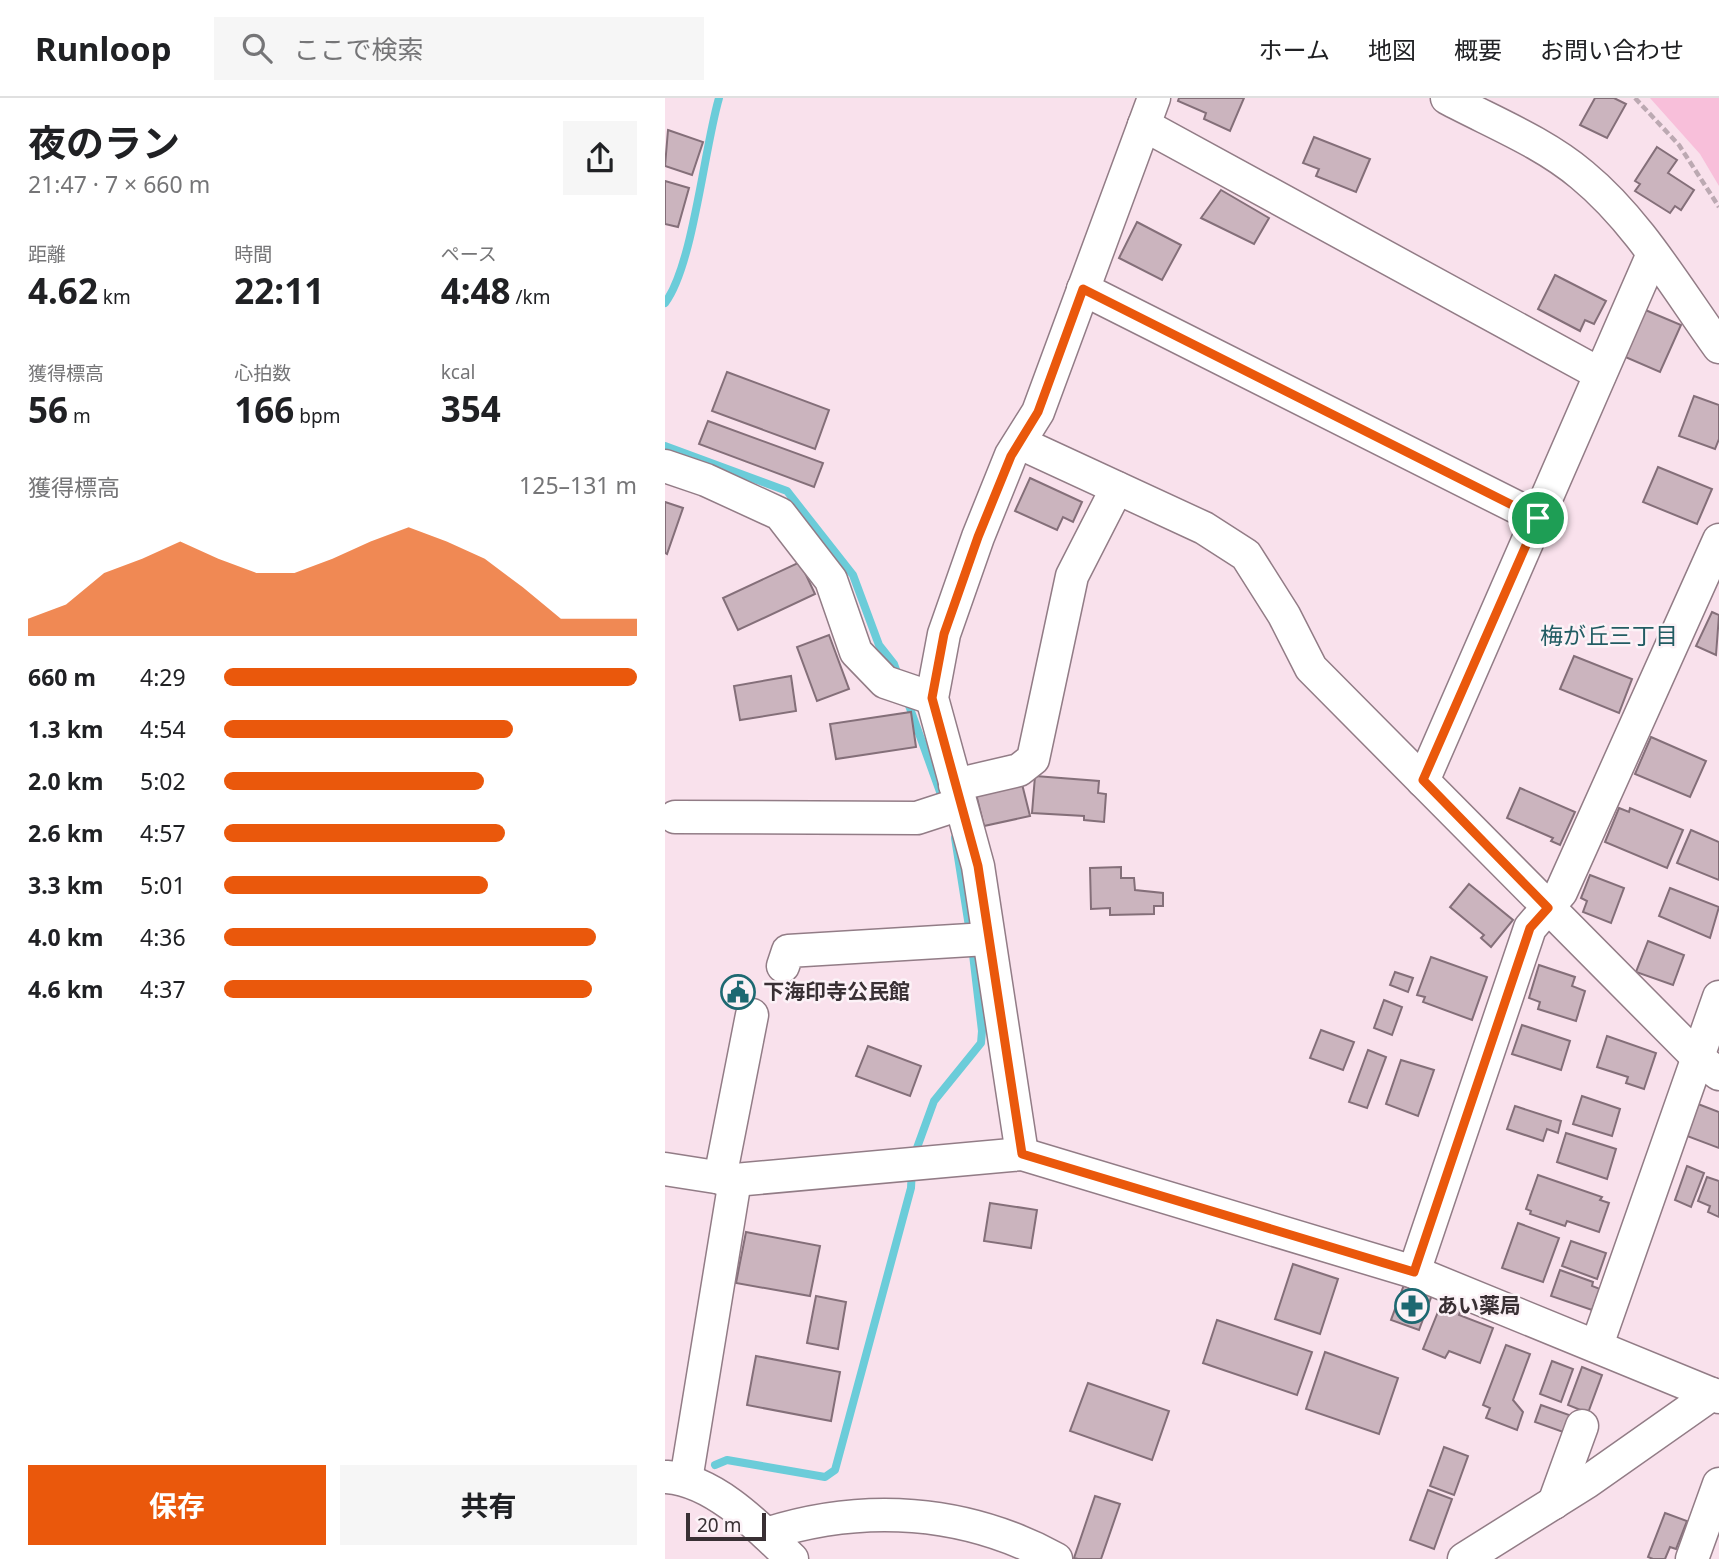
<!DOCTYPE html>
<html lang="ja">
<meta charset="utf-8">
<style>
body{margin:0;font-family:"Noto Sans","Noto Sans JP",sans-serif;background:#f6f6f6;color:#202124;height:100vh;display:flex;flex-direction:column;font-size:26px;white-space:nowrap}
*{box-sizing:border-box;margin:0}
p{font-size:23px;color:#757577}
.icon{flex:none;width:38px;height:38px;fill:none;stroke:currentColor;stroke-width:2;stroke-linecap:round;stroke-linejoin:round}
.map{position:relative;flex:1;overflow:hidden}
.drawer{display:flex;flex-direction:column;background:#fff;width:665px}
.drawer>*{flex:none}
.scale{position:absolute;left:21px;bottom:18px;width:80px;box-sizing:border-box;padding-left:7px;border:4px solid #393034;border-top:0;font-size:19px;line-height:24px;white-space:nowrap;color:#393034;-webkit-text-stroke:5px #fcf2f7;paint-order:stroke}
.pin{position:absolute;display:grid;place-items:center;width:60px;height:60px;color:#fff;margin:-30px;border:4px solid #fff;border-radius:50%;box-shadow:0 2px 7px #0007}
.round{display:grid;place-items:center;flex:none;width:74px;height:74px;border-radius:0px;background:#f6f6f6}
.overview{display:flex;align-items:center;justify-content:space-between;height:119px;padding:0 28px}
h1{font-size:38px;font-weight:700;line-height:52px}
.figures{display:grid;grid-template-columns:repeat(3,1fr);gap:10px;height:119px;padding:7px 28px}
.figures div{display:grid;align-content:center}
.figures b{font-size:35px;font-weight:700}
.figures small{font-size:19px;font-weight:400}
.figures p{font-size:19px}
.chart{height:196px;padding:14px 28px}
.chart p{display:flex;justify-content:space-between}
.chart svg{width:100%;height:126px;margin-top:7px;fill:#ea580c;opacity:.7}
.action{display:flex;gap:14px;margin-top:auto;padding:14px 28px}
.action a{flex:1;height:80px;border-radius:0px;background:#ea580c;color:#fff;font-size:28px;font-weight:700;line-height:80px;text-align:center}
.action a+a{background:#f6f6f6;color:#202124}
ul{padding:0 28px;list-style:none;font-size:23px}
li{display:grid;grid-template-columns:112px 84px 1fr;align-items:center;height:52px}
li i{height:18px;border-radius:9px;background:#ea580c}
header{display:flex;align-items:center;gap:42px;box-sizing:border-box;height:98px;padding:0 35px;background:#fff;border-bottom:2px solid #e0e0e0}
header strong{font-size:33px}
nav{display:flex;gap:38px;margin-inline-start:auto;font-size:24px}
.search{width:490px;height:63px;background:#f6f6f6;display:flex;align-items:center;gap:18px;box-sizing:border-box;padding:0 24px;border-radius:0px;color:#757577;font-size:26px}
main{display:flex;flex:1;min-height:0}
.map>svg:first-child{display:block}
</style>
<header>
<strong>Runloop</strong>
<div class="search"><svg class="icon" aria-label="search" viewBox="0 0 24 24"><circle cx="10" cy="10" r="6"/><path d="M15 15l6 6"/></svg>ここで検索</div>
<nav><a>ホーム</a><a>地図</a><a>概要</a><a>お問い合わせ</a></nav>
</header>
<main>
<section class="drawer">
<div class="overview"><div><h1>夜のラン</h1><p>21:47 · 7 × 660 m</p></div><a class="round"><svg class="icon" aria-label="share" viewBox="0 0 24 24"><path d="M12 15V3M7 8l5-5 5 5M5 13v7h14v-7"/></svg></a></div>
<div class="figures">
<div><p>距離</p><b>4.62<small> km</small></b></div>
<div><p>時間</p><b>22:11</b></div>
<div><p>ペース</p><b>4:48<small> /km</small></b></div>
</div>
<div class="figures">
<div><p>獲得標高</p><b>56<small> m</small></b></div>
<div><p>心拍数</p><b>166<small> bpm</small></b></div>
<div><p>kcal</p><b>354</b></div>
</div>
<div class="chart"><p><span>獲得標高</span>125–131 m</p>
<svg viewBox="0 0 160 44" preserveAspectRatio="none"><path d="M0 44V38L10 33L20 22L30 17L40 11L50 17L60 22L70 22L80 17L90 11L100 6L110 11L120 17L130 27L140 38L150 38L160 38V44z"/></svg>
</div>
<ul>
<li><b>660 m</b>4:29<i style="width:100%"></i></li>
<li><b>1.3 km</b>4:54<i style="width:70%"></i></li>
<li><b>2.0 km</b>5:02<i style="width:63%"></i></li>
<li><b>2.6 km</b>4:57<i style="width:68%"></i></li>
<li><b>3.3 km</b>5:01<i style="width:64%"></i></li>
<li><b>4.0 km</b>4:36<i style="width:90%"></i></li>
<li><b>4.6 km</b>4:37<i style="width:89%"></i></li>
</ul>
<div class="action"><a>保存</a><a>共有</a></div>
</section>
<div class="map">
<svg width="1054" height="1461" viewBox="0 0 1054 1461">
<rect width="100%" height="100%" fill="#f9e1ec"/>
<!-- green -->
<polygon fill="#f8bfda" points="985,0 1054,0 1054,88 1035,56"/>
<g fill="none" stroke-linecap="round" stroke-linejoin="round">
<!-- stream -->
<g stroke="#6bccd9" stroke-width="8">
<path d="M0,205c28,-37 39,-154 54,-205"/>
<polyline points="0,348 122,393 188,477 214,547 229,566 234,580"/>
<polyline points="242,602 279,705"/>
<polyline points="290,740 305,835"/>
<polyline points="249,1058 269,1003 316,945 317,933 307,848"/>
<polyline points="50,1367 62,1362 160,1379 170,1372 246,1090 247,1071"/>
</g>
</g>
<!-- building -->
<g fill="#cbb4be" stroke="#846f79" stroke-width="2">
<polygon points="514,0 579,0 565,33 539,21 541,15 513,3"/>
<polygon points="930,0 949,0 961,6 942,40 915,27"/>
<polygon points="3,32 38,44 27,77 0,68"/>
<polygon points="649,39 705,61 691,94 651,78 654,71 638,65"/>
<polygon points="992,49 1012,62 1003,75 1029,92 1016,112 1010,108 1005,115 970,93 975,86 970,83"/>
<polygon points="0,83 24,90 13,129 0,126"/>
<polygon points="556,92 604,120 589,146 536,120"/>
<polygon points="472,124 516,147 497,182 454,160"/>
<polygon points="890,177 941,203 929,226 920,222 915,233 873,211"/>
<polygon points="978,211 1016,227 995,274 958,258"/>
<polygon points="62,274 164,312 150,351 47,313"/>
<polygon points="1029,298 1054,307 1054,341 1050,351 1014,338"/>
<polygon points="43,323 158,365 149,389 34,346"/>
<polygon points="993,369 1047,391 1032,426 978,404"/>
<polygon points="365,380 417,404 408,424 398,419 392,432 350,413"/>
<polygon points="0,404 18,410 2,456 0,455"/>
<polygon points="135,464 150,496 73,532 58,500"/>
<polygon points="1047,514 1054,517 1051,557 1031,548"/>
<polygon points="164,537 184,591 152,603 132,549"/>
<polygon points="909,558 967,581 954,615 895,591"/>
<polygon points="126,578 131,613 75,622 69,588"/>
<polygon points="246,614 251,649 171,661 165,626"/>
<polygon points="986,639 1041,663 1025,699 970,676"/>
<polygon points="370,678 434,683 433,695 441,696 439,724 419,722 419,718 367,715"/>
<polygon points="357,686 365,718 319,728 311,696"/>
<polygon points="855,690 910,714 895,747 886,743 888,740 842,720"/>
<polygon points="954,710 964,714 965,710 1018,732 1002,770 940,744"/>
<polygon points="1026,732 1054,744 1054,782 1012,765"/>
<polygon points="456,769 456,780 469,780 470,792 498,795 498,808 489,808 489,816 445,817 445,810 426,811 425,770"/>
<polygon points="925,777 959,790 946,825 918,814 922,803 916,800"/>
<polygon points="804,786 848,822 826,849 816,840 819,837 785,809"/>
<polygon points="1005,790 1054,809 1045,840 994,818"/>
<polygon points="983,843 1019,857 1008,887 971,874"/>
<polygon points="766,859 822,879 807,922 758,904 760,899 752,897"/>
<polygon points="874,867 910,879 907,888 920,893 911,923 873,911 875,904 864,900"/>
<polygon points="730,874 748,880 743,894 725,887"/>
<polygon points="719,902 737,909 727,937 709,930"/>
<polygon points="857,927 905,943 896,972 847,956"/>
<polygon points="656,932 689,944 678,972 645,960"/>
<polygon points="942,938 991,955 979,991 961,985 963,979 932,969"/>
<polygon points="203,948 256,968 245,998 191,978"/>
<polygon points="703,952 721,959 702,1010 684,1004"/>
<polygon points="736,962 769,972 753,1018 721,1006"/>
<polygon points="917,998 955,1011 947,1038 908,1026"/>
<polygon points="1033,1006 1054,1014 1054,1050 1022,1038"/>
<polygon points="850,1008 896,1023 893,1035 882,1031 878,1043 842,1031"/>
<polygon points="901,1035 951,1051 942,1081 892,1064"/>
<polygon points="1022,1068 1039,1075 1026,1109 1010,1102"/>
<polygon points="873,1077 937,1099 935,1102 944,1105 934,1134 902,1123 900,1128 865,1116 866,1113 861,1111"/>
<polygon points="1042,1079 1054,1083 1054,1119 1043,1114 1045,1108 1033,1103"/>
<polygon points="325,1105 372,1112 366,1150 319,1143"/>
<polygon points="853,1125 894,1140 878,1184 837,1170"/>
<polygon points="81,1134 155,1148 145,1198 71,1185"/>
<polygon points="906,1143 941,1155 932,1181 897,1168"/>
<polygon points="628,1166 673,1181 655,1236 610,1221"/>
<polygon points="895,1172 928,1184 927,1188 935,1191 927,1212 886,1198"/>
<polygon points="740,1184 768,1194 754,1232 726,1222"/>
<polygon points="151,1198 181,1204 173,1251 142,1245"/>
<polygon points="777,1204 796,1212 794,1217 828,1230 815,1265 784,1253 780,1260 758,1251"/>
<polygon points="552,1222 647,1254 632,1297 538,1265"/>
<polygon points="841,1247 865,1256 848,1302 858,1314 852,1332 821,1320 825,1310 818,1307"/>
<polygon points="660,1254 733,1280 714,1336 641,1311"/>
<polygon points="91,1258 175,1274 166,1323 82,1307"/>
<polygon points="887,1263 908,1271 896,1304 875,1296"/>
<polygon points="917,1269 937,1277 923,1315 903,1307"/>
<polygon points="423,1285 504,1313 487,1362 405,1333"/>
<polygon points="876,1307 907,1318 901,1335 870,1324"/>
<polygon points="779,1349 803,1358 789,1397 765,1388"/>
<polygon points="763,1392 787,1401 769,1451 745,1442"/>
<polygon points="430,1398 455,1406 436,1461 413,1461 409,1460"/>
<polygon points="1000,1415 1022,1423 1011,1451 1005,1449 1000,1461 988,1461 983,1459"/>
</g>
<g fill="none" stroke-linecap="round" stroke-linejoin="round">
<!-- minor casing -->
<g stroke="#927c86" stroke-width="35">
<g id="minor">
<path d="M782,0c45,24 96,44 135,77 56,46 95,114 137,172"/>
<polyline points="479,27 935,276"/>
<polyline points="418,191 873,420"/>
<polyline points="355,345 539,430 581,457 619,517 646,570 1034,961 1054,976"/>
<polyline points="0,368 41,382 115,416 166,482 191,554 220,584 267,600"/>
<polyline points="758,683 987,158"/>
<polyline points="290,687 354,672 368,661 407,478 452,390"/>
<polyline points="10,719 252,720 295,706"/>
<polyline points="118,868 123,853 322,841"/>
<polyline points="357,1056 313,768 267,600 279,536 313,439 346,357 373,314 489,0"/>
<polyline points="0,1071 70,1082 357,1056 749,1174 1054,1299"/>
<polyline points="55,1080 87,917"/>
<polyline points="749,1174 865,830 896,794 1054,442"/>
<polyline points="932,1247 1054,899"/>
<path d="M2,1379c48,4 92,50 125,82"/>
<polyline points="21,1382 70,1082"/>
<polyline points="889,1405 917,1328"/>
<path d="M101,1436c97,-31 199,-25 290,25"/>
<polyline points="799,1461 922,1384 1047,1296"/>
<polyline points="1027,1461 1054,1386"/>
</g>
</g>
<!-- path -->
<polyline stroke="#bca9b2" stroke-width="4.5" stroke-dasharray="7 3.5" stroke-linecap="butt" points="970,0 1014,47 1054,109"/>
<!-- minor -->
<use href="#minor" stroke="#fff" stroke-width="32"/>
</g>
<g fill="none" stroke-linecap="round" stroke-linejoin="round">
<!-- route casing -->
<g stroke="#fff" stroke-width="14">
<polygon id="route" points="418,191 873,420 758,682 883,810 865,830 749,1174 357,1056 313,768 267,600 279,536 313,439 346,358 373,314"/>
</g>
<!-- route -->
<use href="#route" stroke="#ea580c" stroke-width="9"/>
</g>
<!-- icons -->
<defs>
<g id="civic-ring" transform="scale(1.75)"><circle r="9.5" fill="#fcf2f7" stroke="#1d6871" stroke-width="1.5"/><path d="M-.6-6.5H3V-4.5H.6V-3L4-1V1h2V6H-6V1h2V-1L-.6-3ZM-1.2 2.5V6h2.4V2.5Z" fill="#1d6871"/></g>
<g id="pharmacy-ring" transform="scale(1.75)"><circle r="9.5" fill="#fcf2f7" stroke="#1d6871" stroke-width="1.5"/><path d="M-2-6h4v4h4v4h-4v4h-4v-4h-4v-4h4Z" fill="#1d6871"/></g>
</defs>
<g fill-rule="evenodd">
<use href="#civic-ring" x="73" y="894"/>
<use href="#pharmacy-ring" x="747" y="1208"/>
</g>
<g text-anchor="middle" stroke-width="5" stroke-linejoin="round" paint-order="stroke">
<!-- poi labels -->
<g font-size="21" font-weight="bold" fill="#393034" stroke="#fcf2f7" text-anchor="start">
<text x="98" y="901">下海印寺公民館</text>
<text x="772" y="1215">あい薬局</text>
</g>
<!-- neighbourhood labels -->
<g font-size="23" fill="#225c63" stroke="#fcf2f7">
<text x="944" y="546">梅が丘三丁目</text>
</g>
</g>
</svg>
<div class="scale">20 m</div>
<div class="pin" style="left:873px;top:420px;background:#1e9e55"><svg class="icon" aria-label="arrive" viewBox="0 0 24 24"><path d="M6 21V4h12l-3 4 3 4H6"/></svg></div>
</div>
</main>
